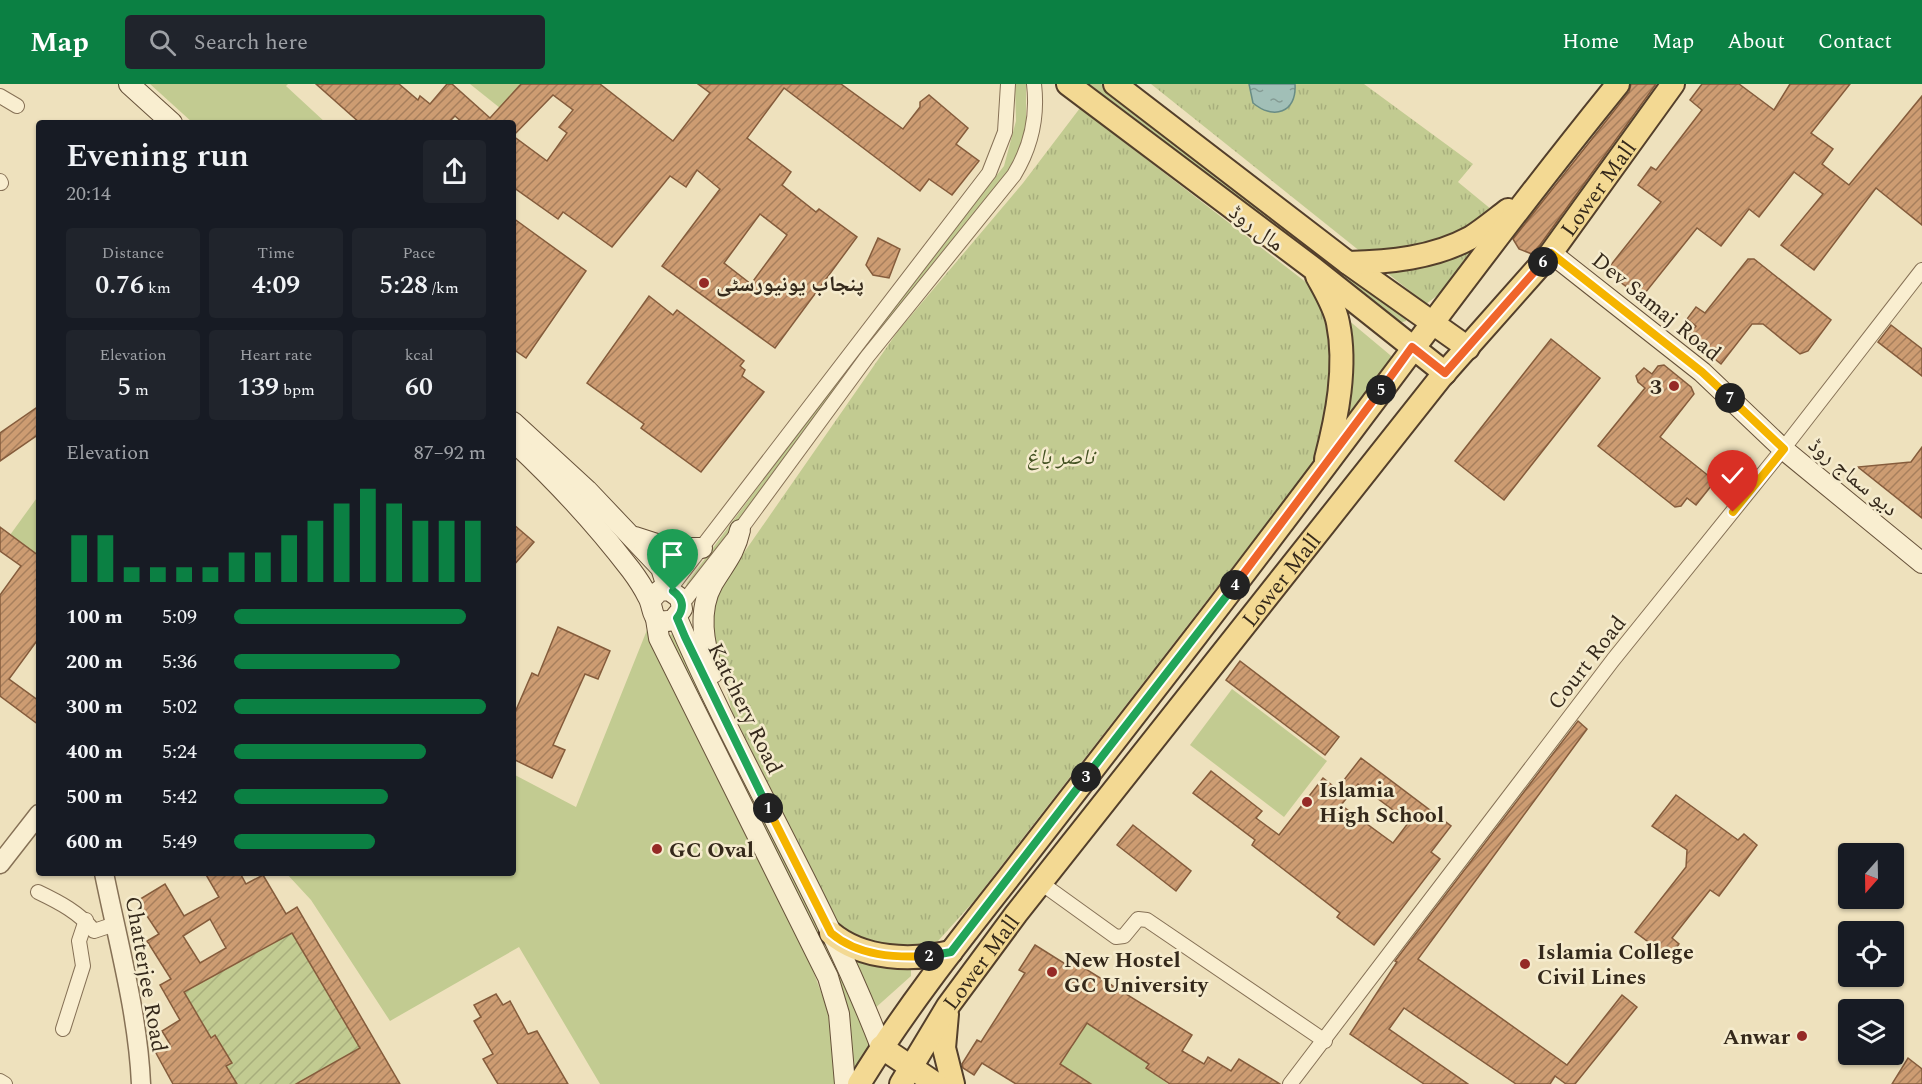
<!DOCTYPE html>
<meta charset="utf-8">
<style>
body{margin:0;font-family:Spectral,"Noto Naskh Arabic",serif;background:#20242c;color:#f1f3f6;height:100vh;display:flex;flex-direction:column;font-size:22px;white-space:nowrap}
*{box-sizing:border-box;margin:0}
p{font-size:20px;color:#9ea1a6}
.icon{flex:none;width:33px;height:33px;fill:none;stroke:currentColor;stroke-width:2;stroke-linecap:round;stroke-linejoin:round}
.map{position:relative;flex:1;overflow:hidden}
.side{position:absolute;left:36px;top:36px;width:480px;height:756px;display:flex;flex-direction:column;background:#171b24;border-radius:6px;box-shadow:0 2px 4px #0004}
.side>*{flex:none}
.needle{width:39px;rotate:200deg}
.controls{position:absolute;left:1838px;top:759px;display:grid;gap:12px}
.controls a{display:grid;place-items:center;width:66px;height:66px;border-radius:6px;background:#171b24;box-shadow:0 2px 4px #0004;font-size:30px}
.pin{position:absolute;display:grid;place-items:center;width:51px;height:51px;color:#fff;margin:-62px -26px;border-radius:50% 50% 50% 0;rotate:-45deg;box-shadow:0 0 6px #0007}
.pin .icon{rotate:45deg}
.km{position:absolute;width:30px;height:30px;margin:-15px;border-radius:50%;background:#222;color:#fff;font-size:16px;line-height:30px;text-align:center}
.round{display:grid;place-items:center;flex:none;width:63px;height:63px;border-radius:6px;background:#20242c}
.headline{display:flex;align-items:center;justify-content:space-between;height:102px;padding:0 30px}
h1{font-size:33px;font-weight:600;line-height:45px}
.figures{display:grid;grid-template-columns:repeat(3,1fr);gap:9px;height:102px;padding:6px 30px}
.figures div{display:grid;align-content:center;border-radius:6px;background:#20242c;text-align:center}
.figures b{font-size:26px;font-weight:600}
.figures small{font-size:16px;font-weight:400}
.figures p{font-size:16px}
.chart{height:168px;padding:12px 30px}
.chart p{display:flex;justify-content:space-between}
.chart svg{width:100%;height:108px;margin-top:6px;stroke:#0b8043;stroke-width:6}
ul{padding:0 30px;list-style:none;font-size:20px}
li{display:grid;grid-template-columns:96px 72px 1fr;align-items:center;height:45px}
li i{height:15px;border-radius:8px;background:#0b8043}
header{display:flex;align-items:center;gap:36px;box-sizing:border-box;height:84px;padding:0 30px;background:#0b8043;color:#fff}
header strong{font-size:28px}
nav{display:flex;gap:33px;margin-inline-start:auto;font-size:21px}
.search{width:420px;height:54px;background:#20242c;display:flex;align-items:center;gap:15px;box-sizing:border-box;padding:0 21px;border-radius:6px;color:#9ea1a6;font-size:22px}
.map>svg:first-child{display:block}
</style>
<header>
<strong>Map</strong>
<div class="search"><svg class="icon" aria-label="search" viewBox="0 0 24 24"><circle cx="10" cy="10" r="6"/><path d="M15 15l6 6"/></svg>Search here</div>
<nav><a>Home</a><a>Map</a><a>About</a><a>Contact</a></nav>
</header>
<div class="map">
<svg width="1922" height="1000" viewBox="0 0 1922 1000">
<defs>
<pattern id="park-tufts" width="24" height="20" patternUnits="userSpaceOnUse" patternTransform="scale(1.5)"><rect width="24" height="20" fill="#c2cb91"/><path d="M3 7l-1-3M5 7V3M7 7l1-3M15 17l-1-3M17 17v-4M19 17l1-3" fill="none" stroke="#a7ae7c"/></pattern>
<pattern id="garden-furrows" width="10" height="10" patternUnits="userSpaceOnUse" patternTransform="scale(1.5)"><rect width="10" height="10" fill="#c2cb91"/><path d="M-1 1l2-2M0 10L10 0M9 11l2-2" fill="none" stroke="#a7ae7c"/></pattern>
<pattern id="water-ripples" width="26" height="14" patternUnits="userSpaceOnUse" patternTransform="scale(1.5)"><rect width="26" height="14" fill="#a1bfb7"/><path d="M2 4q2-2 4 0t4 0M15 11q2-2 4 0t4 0" fill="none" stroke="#849b94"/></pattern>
<pattern id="building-hatch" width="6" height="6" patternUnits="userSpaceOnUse" patternTransform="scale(1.5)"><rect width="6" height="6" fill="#cd9c72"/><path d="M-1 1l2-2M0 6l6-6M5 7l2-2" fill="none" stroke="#a77f5d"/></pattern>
</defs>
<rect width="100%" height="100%" fill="#eee1bd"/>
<!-- grass -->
<g fill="#c2cb91">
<polygon points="150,0 288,0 286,2 326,39 193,39"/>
<polygon points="470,0 519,0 520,1 500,24"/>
<polygon points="1015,0 1026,0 1026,46 1021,73 693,503 685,505 687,499 843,288 1004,82 1016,37"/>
<polygon points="1088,0 1101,0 1405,230 1406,237 1399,239"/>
<polygon points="1347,235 1396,276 1342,354"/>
<polygon points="39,411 39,472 10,451"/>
<polygon points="649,541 812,884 830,932 838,1000 600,1000 519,863 390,937 311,816 286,789 513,789 513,690 576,723"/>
<polygon points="672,550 675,550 845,892 870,960 851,990 848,934 839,895 668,560 668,552"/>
<polygon points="1232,605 1327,677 1284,733 1190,661"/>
<path d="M845,863c9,8 16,16 28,19 12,3 27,-3 38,4v6l-38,34z"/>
<polygon points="1087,939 1149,980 1146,984 1168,1000 1091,1000 1060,980 1073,962 1071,958 1075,952 1080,951"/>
</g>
<!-- park -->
<g fill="url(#park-tufts)">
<polygon points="1151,0 1364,0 1473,80 1458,98 1503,135 1442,208 1426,220"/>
<polygon points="1080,24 1307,199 1329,240 1333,259 1322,368 974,817 938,857 927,861 903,866 843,852 732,627 706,536 711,516 898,247 1023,99"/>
</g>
<!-- garden -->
<polygon fill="url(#garden-furrows)" points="292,849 360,964 296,1000 237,1000 226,982 232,979 215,951 211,954 184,908"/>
<!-- water -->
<path fill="url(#water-ripples)" stroke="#688c85" stroke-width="1.5" d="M1249,0h46c2,29 -22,36 -42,19z"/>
<!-- building -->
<g fill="url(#building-hatch)" stroke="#855c3c" stroke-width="1.5" fill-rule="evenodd">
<path d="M316,0h83l19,16 2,-4 10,8 17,-20h5l38,34 31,-34h79l73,57 37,-48 -12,-9h143l62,45 17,-22v-5l9,-7 39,33 -12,16 23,17 -27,34 -23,-16 -9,12 -136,-103 -37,50 44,34 -9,13 34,27 3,-3 38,28 -82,111 -113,-82 58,-77 -23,-19 -11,17 -16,-11 -58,71 -49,-35 -5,7 -45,-32v-51l34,25 20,-28 -8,-6 14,-17 -20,-15 -40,41v-13h-50l-8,-7 -7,7h-88zM760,130l27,21 -36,49 -27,-21z"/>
<polygon points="1631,0 1656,0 1540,161 1532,170 1519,165 1513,155 1629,8"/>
<polygon points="1702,0 1739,0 1774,26 1790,0 1850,0 1811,49 1833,65 1822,80 1849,101 1922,12 1922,141 1876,104 1814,186 1781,161 1823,110 1794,88 1759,133 1749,125 1721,162 1697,144 1641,214 1606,187 1661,118 1638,101 1651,83 1656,86 1702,26 1690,16"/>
<polygon points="513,134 586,187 526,274 513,265"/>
<polygon points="878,154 900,165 889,194 873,191 866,181"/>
<polygon points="1748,175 1754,175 1831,236 1808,267 1800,270 1763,240 1752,240 1721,280 1687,253 1696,242 1687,235 1696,223 1705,229"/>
<polygon points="649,212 673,231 677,226 744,277 740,282 745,286 742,292 764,308 701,388 641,344 644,340 587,299"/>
<polygon points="1891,241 1922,265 1922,292 1878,258"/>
<polygon points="1551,255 1600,294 1504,416 1455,377"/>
<polygon points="1664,281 1691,303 1694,310 1660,353 1715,397 1696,421 1687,414 1681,422 1675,423 1598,362 1645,304 1638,298 1636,292 1644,284 1652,290 1658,282"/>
<polygon points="39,322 39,350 0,377 0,349"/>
<polygon points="1922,363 1922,434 1858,383 1911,378"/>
<polygon points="513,440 534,458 513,482"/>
<polygon points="0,443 39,472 39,554 9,595 39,617 39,641 0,612 0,511 21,482 0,467"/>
<polygon points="558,543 610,567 598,595 585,590 553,661 565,666 552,694 513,675 513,633 532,589 538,592"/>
<polygon points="1240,577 1339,653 1325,671 1226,596"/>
<polygon points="1578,637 1587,645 1418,875 1567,981 1622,911 1637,923 1575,1000 1566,1000 1555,992 1550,1000 1516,1000 1404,924 1389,945 1468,1000 1424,1000 1350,950 1397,878 1395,877"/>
<path d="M1361,674l90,68 -20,26 9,7 -66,86 -37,-28 3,-4 -88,-68 3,-5 -62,-47 18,-22 51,40 -6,7 23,17 44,-57 14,11zM1358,700l51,38 -16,21 -52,-38z"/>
<polygon points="1676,711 1738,756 1744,750 1757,761 1719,812 1710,806 1672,854 1679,860 1670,874 1635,848 1686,783 1687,766 1652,742"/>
<polygon points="1133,741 1191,787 1176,807 1117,761"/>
<path d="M205,789h35l6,11 17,-9 23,39 11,-7 103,177h-104l64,-36 -68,-115 -108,59 27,46 4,-3 17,28 -6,3 11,18h-64l-17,-31 14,-9 -8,-13 18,-11 -20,-35 11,-6 -24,-38 12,-7 -22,-33 28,-17 19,32 35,-19zM210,835l16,29 -26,15 -17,-27z"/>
<polygon points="1035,861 1070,883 1073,877 1192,951 1182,967 1204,980 1208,973 1231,987 1239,975 1280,1000 1170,1000 1146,984 1149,980 1087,939 1060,980 1091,1000 1016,1000 982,979 974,991 963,984 962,980 977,956 981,958 1025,889 1019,886"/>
<polygon points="496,910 503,921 510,917 528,950 537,947 568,1000 498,1000 483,975 493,970 474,937 481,933 474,921"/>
<polygon points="1908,974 1922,985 1922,1000 1892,1000"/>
</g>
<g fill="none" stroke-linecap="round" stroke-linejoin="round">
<!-- minor casing -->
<g stroke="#867156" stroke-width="16">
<g id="minor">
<polyline points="0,12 17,22"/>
<polyline points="0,97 1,99"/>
<polyline points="669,506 989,89 1005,48 1008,0"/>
<path d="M682,520l58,-74 127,-173 147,-182c17,-28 24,-58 20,-91"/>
<polyline points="1041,799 1116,853 1124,852 1138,835 1147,836 1325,957"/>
<path d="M38,808c21,10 42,21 56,39l21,-7"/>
<polyline points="63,945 83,882 79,857 86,836"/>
<polyline points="0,997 5,1000"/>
<polyline points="1290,1000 1613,576 1783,365 1922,186"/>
</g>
</g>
<!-- tertiary casing -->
<g stroke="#867156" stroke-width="21">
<g id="tertiary">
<polyline points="0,780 39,730"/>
<path d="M104,789c14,69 34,141 37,211"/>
</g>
</g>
<!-- secondary casing -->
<g stroke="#67523a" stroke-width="22">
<g id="secondary">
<polyline points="129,0 172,39"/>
<polyline points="1551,169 1702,288 1783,365 1922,479"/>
<polyline points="513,338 587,406 661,484 668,506"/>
<path d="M513,357c43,40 82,82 118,129 6,8 12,17 17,27 7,12 1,29 25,23l9,-11 -2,-11 -11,-8 -10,1 -9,10"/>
<polyline points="635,453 669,464 702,464"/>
<path d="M677,534c62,146 147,281 204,429"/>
<polyline points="656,535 659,554 828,893 839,930 845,1000"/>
<path d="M713,589c-9,-29 -16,-62 0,-90 12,-20 22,-30 27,-53"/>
</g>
</g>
<!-- primary casing -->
<g stroke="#533f2b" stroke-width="26">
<g id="primary">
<polyline points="1068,0 1314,185 1445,289"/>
<polyline points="1115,0 1348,179 1468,264"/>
<path d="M1348,179c42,-1 85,-5 122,-25 13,-8 26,-19 38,-28"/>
<path d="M1317,192c8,15 18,31 21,47 9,44 -1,94 -12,136"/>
<path d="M831,849c32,27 81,28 120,19"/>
<polyline points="947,930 944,964 953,1000"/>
<polyline points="881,963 936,1000"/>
<path d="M859,1000c44,-72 96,-138 148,-204 63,-82 126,-163 189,-244 142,-183 276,-372 422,-552"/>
<path id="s1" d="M901,1000l47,-78 68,-92 425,-537 110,-124 122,-169"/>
</g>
</g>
<!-- minor -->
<use href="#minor" stroke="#f9eed0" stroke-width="14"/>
<!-- tertiary -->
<use href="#tertiary" stroke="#f9eed0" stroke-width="18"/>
<!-- secondary -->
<use href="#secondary" stroke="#f9eed0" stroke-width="20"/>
<!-- primary -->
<use href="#primary" stroke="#f3d993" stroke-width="22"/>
</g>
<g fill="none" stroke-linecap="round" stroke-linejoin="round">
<!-- split-1 casing -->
<g stroke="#fff" stroke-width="12">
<path id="split-1" d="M673,507c10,7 12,17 4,27l8,19 83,171"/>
</g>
<!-- split-2 casing -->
<g stroke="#fff" stroke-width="12">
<path id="split-2" d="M768,724l63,125c27,23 64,25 98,23"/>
</g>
<!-- split-3 casing -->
<g stroke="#fff" stroke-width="12">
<polyline id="split-3" points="929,872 951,868 1086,693"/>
</g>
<!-- split-4 casing -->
<g stroke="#fff" stroke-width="12">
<polyline id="split-4" points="1086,693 1235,501"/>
</g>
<!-- split-5 casing -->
<g stroke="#fff" stroke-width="12">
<polyline id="split-5" points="1235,501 1381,306"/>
</g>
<!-- split-6 casing -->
<g stroke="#fff" stroke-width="12">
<polyline id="split-6" points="1381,306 1412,263 1445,289 1543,178"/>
</g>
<!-- split-7 casing -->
<g stroke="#fff" stroke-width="12">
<polyline id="split-7" points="1543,178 1551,169 1702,288 1730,314"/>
</g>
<!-- split-8 casing -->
<g stroke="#fff" stroke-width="12">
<polyline id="split-8" points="1730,314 1784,365 1733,428"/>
</g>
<!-- split-1 -->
<use href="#split-1" stroke="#22a559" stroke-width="8"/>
<!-- split-2 -->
<use href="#split-2" stroke="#f5b400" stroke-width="8"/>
<!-- split-3 -->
<use href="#split-3" stroke="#22a559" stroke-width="8"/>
<!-- split-4 -->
<use href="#split-4" stroke="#22a559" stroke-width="8"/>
<!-- split-5 -->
<use href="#split-5" stroke="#f0652b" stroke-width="8"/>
<!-- split-6 -->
<use href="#split-6" stroke="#f0652b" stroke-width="8"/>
<!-- split-7 -->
<use href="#split-7" stroke="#f5b400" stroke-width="8"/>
<!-- split-8 -->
<use href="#split-8" stroke="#f5b400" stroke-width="8"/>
</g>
<!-- markers -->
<g fill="#952a26" stroke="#f5ebcd" stroke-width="2">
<circle cx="704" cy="199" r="6"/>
<circle cx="1674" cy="302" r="6"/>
<circle cx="1307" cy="718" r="6"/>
<circle cx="657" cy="765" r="6"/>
<circle cx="1525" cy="880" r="6"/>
<circle cx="1052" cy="888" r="6"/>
<circle cx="1802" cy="952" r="6"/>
</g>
<g text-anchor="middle" stroke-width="5" stroke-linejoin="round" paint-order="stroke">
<!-- street labels -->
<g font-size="22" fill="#35291b" stroke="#f5ebcd">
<text dy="8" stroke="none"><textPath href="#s1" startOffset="1136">Lower Mall</textPath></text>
<text transform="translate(1257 143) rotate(37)" y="8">مال روڈ</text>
<text transform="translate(1657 222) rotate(39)" y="8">Dev Samaj Road</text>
<text transform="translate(1854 392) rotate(40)" y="8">دیو سماج روڈ</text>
<text dy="8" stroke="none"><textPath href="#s1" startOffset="632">Lower Mall</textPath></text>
<text transform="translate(1586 578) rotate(-52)" y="8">Court Road</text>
<text transform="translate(746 624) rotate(64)" y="8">Katchery Road</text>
<text dy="8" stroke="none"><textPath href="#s1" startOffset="146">Lower Mall</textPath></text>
<text transform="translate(147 890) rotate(80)" y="8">Chatterjee Road</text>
</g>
<!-- poi labels -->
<g font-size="22" font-weight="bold" fill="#35291b" stroke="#f5ebcd" text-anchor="start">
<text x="716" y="207">پنجاب یونیورسٹی</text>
<text x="1662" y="310" text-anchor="end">3</text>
<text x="1319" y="713">Islamia<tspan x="1319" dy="25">High School</tspan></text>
<text x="669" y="773">GC Oval</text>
<text x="1537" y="875">Islamia College<tspan x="1537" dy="25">Civil Lines</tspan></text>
<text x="1064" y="883">New Hostel<tspan x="1064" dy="25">GC University</tspan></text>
<text x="1790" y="960" text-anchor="end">Anwar</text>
</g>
<!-- park labels -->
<g font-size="22" font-style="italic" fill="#435122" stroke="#f5ebcd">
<text x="1060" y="380">ناصر باغ</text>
</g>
</g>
</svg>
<div class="controls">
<a><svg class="needle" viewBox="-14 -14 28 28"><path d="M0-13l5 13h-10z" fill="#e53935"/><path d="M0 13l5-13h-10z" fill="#9ea1a6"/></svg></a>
<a><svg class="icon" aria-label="locate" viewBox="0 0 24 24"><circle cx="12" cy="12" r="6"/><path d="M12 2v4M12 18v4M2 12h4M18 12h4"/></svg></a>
<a><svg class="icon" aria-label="layers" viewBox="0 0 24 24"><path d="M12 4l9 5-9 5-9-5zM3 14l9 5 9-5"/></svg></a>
</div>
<div class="pin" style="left:673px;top:507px;background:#1e9e55"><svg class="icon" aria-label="arrive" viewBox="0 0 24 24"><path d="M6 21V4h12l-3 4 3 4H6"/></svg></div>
<div class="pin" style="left:1733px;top:428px;background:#d93025"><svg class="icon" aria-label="check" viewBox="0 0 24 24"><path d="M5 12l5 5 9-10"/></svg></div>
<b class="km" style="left:768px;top:724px">1</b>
<b class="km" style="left:929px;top:872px">2</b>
<b class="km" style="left:1086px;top:693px">3</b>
<b class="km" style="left:1235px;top:501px">4</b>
<b class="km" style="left:1381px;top:306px">5</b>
<b class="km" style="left:1543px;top:178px">6</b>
<b class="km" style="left:1730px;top:314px">7</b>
<section class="side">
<div class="headline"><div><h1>Evening run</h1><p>20:14</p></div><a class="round"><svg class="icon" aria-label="share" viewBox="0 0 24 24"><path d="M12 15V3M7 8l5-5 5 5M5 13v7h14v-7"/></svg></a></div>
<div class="figures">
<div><p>Distance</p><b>0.76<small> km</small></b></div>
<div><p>Time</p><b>4:09</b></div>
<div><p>Pace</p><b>5:28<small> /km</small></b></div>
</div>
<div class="figures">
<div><p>Elevation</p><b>5<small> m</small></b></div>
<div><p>Heart rate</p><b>139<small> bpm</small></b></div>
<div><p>kcal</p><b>60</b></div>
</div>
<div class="chart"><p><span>Elevation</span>87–92 m</p>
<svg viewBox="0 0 160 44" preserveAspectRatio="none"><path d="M5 44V25M15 44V25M25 44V38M35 44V38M45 44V38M55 44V38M65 44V32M75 44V32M85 44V25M95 44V19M105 44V12M115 44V6M125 44V12M135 44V19M145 44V19M155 44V19"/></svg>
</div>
<ul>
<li><b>100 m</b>5:09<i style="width:92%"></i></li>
<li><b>200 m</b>5:36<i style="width:66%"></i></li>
<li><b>300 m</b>5:02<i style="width:100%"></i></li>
<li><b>400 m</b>5:24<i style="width:76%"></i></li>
<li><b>500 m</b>5:42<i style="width:61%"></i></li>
<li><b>600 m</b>5:49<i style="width:56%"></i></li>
</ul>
</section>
</div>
